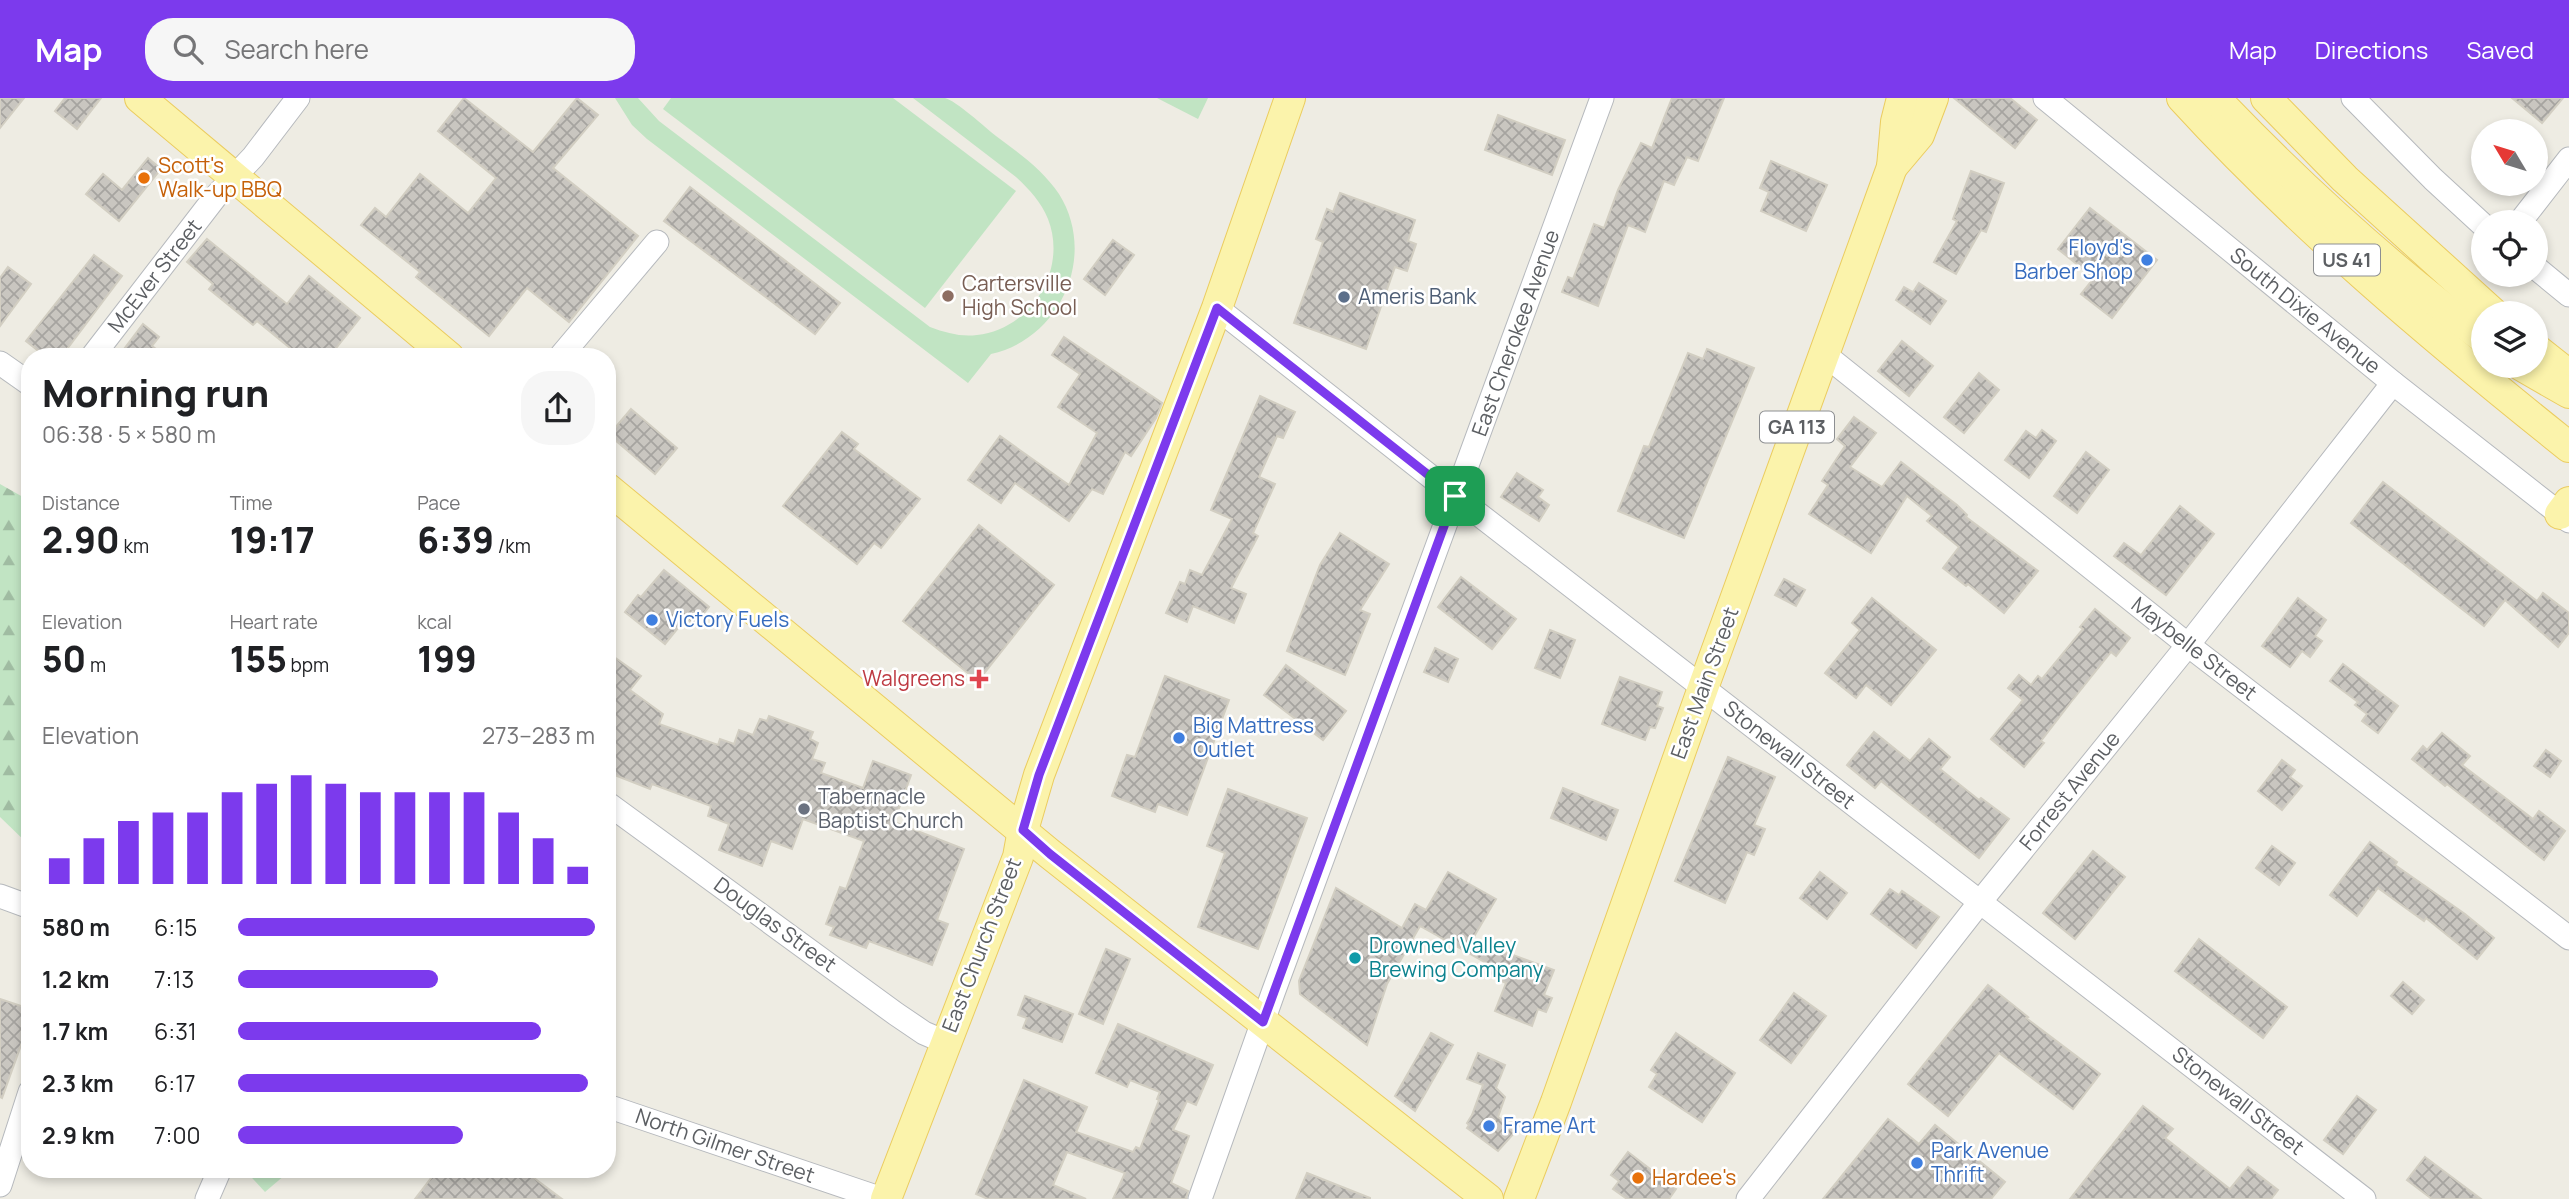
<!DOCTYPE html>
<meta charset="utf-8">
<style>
body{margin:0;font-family:Manrope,sans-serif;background:#f6f6f6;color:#202124;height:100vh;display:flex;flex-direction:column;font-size:26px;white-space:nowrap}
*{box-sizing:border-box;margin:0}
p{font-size:23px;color:#757577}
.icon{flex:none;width:38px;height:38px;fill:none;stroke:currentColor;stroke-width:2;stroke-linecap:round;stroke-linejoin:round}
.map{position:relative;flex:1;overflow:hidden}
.side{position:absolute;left:21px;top:250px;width:595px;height:830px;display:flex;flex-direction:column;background:#fff;border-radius:28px;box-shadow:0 4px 10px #0003}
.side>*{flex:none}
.needle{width:46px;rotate:308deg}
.controls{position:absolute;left:2471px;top:21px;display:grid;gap:14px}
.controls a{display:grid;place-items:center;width:77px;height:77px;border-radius:50%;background:#fff;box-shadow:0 4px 10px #0003;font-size:35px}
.pin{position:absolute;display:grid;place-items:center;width:60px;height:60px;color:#fff;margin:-30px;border-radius:14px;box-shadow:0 4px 10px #0006}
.round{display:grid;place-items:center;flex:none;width:74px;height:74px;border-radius:28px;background:#f6f6f6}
.head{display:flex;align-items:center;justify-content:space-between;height:119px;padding:0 21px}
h1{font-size:38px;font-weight:800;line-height:52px}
.stats{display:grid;grid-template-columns:repeat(3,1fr);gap:10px;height:119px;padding:7px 21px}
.stats div{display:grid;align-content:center}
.stats b{font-size:35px;font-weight:800}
.stats small{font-size:19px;font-weight:400}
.stats p{font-size:19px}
.chart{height:196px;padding:14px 21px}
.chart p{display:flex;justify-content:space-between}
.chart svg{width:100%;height:126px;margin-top:7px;stroke:#7c3aed;stroke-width:6}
ul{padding:0 21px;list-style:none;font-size:23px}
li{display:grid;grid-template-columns:112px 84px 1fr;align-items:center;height:52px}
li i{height:18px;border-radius:9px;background:#7c3aed}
header{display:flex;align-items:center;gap:42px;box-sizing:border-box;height:98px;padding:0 35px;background:#7c3aed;color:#fff}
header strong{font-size:33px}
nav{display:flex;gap:38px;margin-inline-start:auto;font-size:24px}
.search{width:490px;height:63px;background:#f6f6f6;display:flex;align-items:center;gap:18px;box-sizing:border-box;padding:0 24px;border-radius:28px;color:#757577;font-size:26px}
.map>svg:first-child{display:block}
</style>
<header>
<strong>Map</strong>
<div class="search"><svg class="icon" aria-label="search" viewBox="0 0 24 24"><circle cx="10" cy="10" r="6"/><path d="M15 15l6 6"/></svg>Search here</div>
<nav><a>Map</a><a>Directions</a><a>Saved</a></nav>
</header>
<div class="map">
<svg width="2569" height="1101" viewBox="0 0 2569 1101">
<defs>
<pattern id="forest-firs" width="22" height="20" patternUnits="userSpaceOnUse" patternTransform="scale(1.75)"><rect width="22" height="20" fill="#c1e4c3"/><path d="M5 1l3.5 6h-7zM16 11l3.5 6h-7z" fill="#a0bca2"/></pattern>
<pattern id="building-cross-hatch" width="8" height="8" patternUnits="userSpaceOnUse" patternTransform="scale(1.75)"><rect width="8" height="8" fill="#c9c6c0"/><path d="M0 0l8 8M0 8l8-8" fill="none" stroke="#a6a4a0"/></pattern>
</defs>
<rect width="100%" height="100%" fill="#eeece3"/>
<!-- forest -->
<g fill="url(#forest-firs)">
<polygon points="0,386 30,403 30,748 0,719"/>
<polygon points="244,1071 292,1071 265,1094"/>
</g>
<!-- pitch -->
<g fill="#c1e4c3">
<path d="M615,0h23l21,23 271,206c16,6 31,10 47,8 54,-6 91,-65 71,-116 -7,-17 -18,-29 -32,-42l-103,-79c10,0 22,0 32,0 10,2 41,30 51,38 23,17 47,34 63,58 39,62 1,145 -68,160l-23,29 -321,-244 -15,-14z"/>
<polygon points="671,0 893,0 1016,93 925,210 663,11"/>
<polygon points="1157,0 1208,0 1198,21"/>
</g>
<!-- building -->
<g fill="url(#building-cross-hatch)" stroke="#d2cec2" stroke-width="2">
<polygon points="0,0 24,0 0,30"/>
<polygon points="65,0 101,0 77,31 55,13"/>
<polygon points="464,0 533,54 577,0 598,17 553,70 638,138 569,224 527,190 489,238 416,179 420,174 361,127 375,110 386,119 420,76 468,115 496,80 438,33"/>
<polygon points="1672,0 1724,0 1698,63 1687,59 1674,87 1664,83 1645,134 1628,127 1598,208 1562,194 1568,179 1573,181 1594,126 1604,130 1618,92 1641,45 1652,50"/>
<polygon points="1954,0 2010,0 2037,22 2015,50"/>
<polygon points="2512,0 2563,0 2542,25"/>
<polygon points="1498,17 1565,42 1552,77 1485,52"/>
<polygon points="148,60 161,71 119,123 86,96 103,76 122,92"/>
<polygon points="1771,63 1827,87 1806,133 1761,113 1769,94 1760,90"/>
<polygon points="1971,73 2004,85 1986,134 1981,132 1956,176 1934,164 1957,123 1953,121"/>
<polygon points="690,89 840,205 815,236 664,123"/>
<polygon points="1340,95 1415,122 1408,143 1416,146 1407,173 1395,169 1366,251 1294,225 1323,144 1316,141 1327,111 1333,114"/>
<polygon points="2090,110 2157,162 2112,220 2081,196 2094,180 2058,151"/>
<polygon points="207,141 287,206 309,178 360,220 329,259 301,259 257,223 253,227 209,191 213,186 187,164"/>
<polygon points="1113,142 1134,157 1105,197 1084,181"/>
<polygon points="94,157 122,178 61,259 46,259 26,243"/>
<polygon points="8,169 31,186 0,228 0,180"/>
<polygon points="1919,185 1946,203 1930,226 1896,202 1904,189 1913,194"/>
<polygon points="143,226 159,239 152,248 167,259 118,259"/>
<polygon points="1064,239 1162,305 1156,320 1131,358 1125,354 1103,396 1092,391 1069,423 1015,385 1001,405 968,382 1000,338 1069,387 1097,335 1058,309 1080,276 1052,257"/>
<polygon points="1902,243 1933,268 1909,298 1878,273"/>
<polygon points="1707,251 1754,270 1684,440 1618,413 1644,348 1649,349 1688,255 1703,261"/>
<polygon points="1979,275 1999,292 1964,335 1944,319"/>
<polygon points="1260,298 1295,314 1283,340 1277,338 1259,379 1275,386 1253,435 1258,438 1231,490 1246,496 1234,525 1193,508 1187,524 1166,515 1180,484 1185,486 1190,472 1202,477 1232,421 1211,412"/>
<polygon points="631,311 677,350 655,376 609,337"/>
<polygon points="1854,319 1876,335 1850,369 1882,389 1901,364 1957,407 1967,417 1966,419 2038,473 2004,515 1968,486 1966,488 1943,470 1959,449 1927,423 1932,418 1907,398 1871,455 1809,416 1828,387 1822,383 1845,348 1837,341"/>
<polygon points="2042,332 2056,343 2029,380 2005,362 2026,333 2036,340"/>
<polygon points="842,334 858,346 854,351 920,401 881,450 874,445 857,466 783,408"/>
<polygon points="2086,354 2109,372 2077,415 2054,398"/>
<polygon points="1517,375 1543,392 1538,399 1549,407 1539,423 1501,399"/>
<polygon points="2383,384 2537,503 2543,495 2569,515 2569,535 2558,549 2505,502 2484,528 2351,425"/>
<polygon points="2180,408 2214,436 2166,497 2114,458 2124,445 2141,457"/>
<polygon points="979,427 1054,487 978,583 903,523"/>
<polygon points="1340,435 1389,466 1360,512 1370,516 1345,577 1287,553 1320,467"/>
<polygon points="664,472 709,509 694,527 686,520 665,546 625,514 638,497 641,499"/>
<polygon points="1461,479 1516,521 1492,551 1438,509"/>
<polygon points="1784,481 1805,492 1796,508 1775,497"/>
<polygon points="1872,500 1936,552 1891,607 1866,587 1856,600 1825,575 1860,532 1852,525"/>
<polygon points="2298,500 2326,522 2315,538 2322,543 2310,559 2302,553 2290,569 2262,548"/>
<polygon points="2095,511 2130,540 2116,558 2111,554 2071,604 2041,643 2044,645 2024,669 1991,641 2023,602 2008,590 2019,577 2031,587 2038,578 2042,581 2083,531 2080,529"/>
<polygon points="1550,532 1575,542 1560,580 1535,570"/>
<polygon points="1435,550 1458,561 1448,584 1424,574"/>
<polygon points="607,554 641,578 630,592 663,616 659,626 718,647 720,641 734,646 739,632 753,637 760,621 767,623 769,618 813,634 810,641 818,645 812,661 825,665 821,675 863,690 873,663 911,677 894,724 964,751 937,822 948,826 932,867 869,843 866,850 830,837 834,829 826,826 840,789 846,791 864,743 803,721 792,751 771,743 762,768 719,752 729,726 708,718 711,708 652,686 650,691 607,674"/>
<polygon points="2343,566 2398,608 2378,635 2362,623 2367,616 2355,607 2358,604 2330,583"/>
<polygon points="1286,567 1346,613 1323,642 1264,597"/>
<polygon points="1165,578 1229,602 1187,717 1158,706 1155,714 1112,698 1127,657 1135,659"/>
<polygon points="1620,579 1662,594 1657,608 1663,610 1655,630 1650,629 1645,642 1602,626"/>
<polygon points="1874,634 1910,663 1929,641 1950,659 1940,671 1979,702 1981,700 2009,721 1979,760 1881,683 1875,690 1847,667"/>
<polygon points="2442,635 2470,658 2462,667 2533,721 2539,713 2565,733 2544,762 2447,686 2445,688 2412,661 2423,648 2427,652"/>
<polygon points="2546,652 2561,663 2550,679 2534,668"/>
<polygon points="1728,659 1775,679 1754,727 1765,731 1754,757 1747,754 1725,805 1675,783"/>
<polygon points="2282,662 2295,672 2290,679 2302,688 2282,712 2258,693"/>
<polygon points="1563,690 1618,712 1606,742 1551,720"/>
<polygon points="1228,691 1307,720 1258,851 1198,829 1225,755 1207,748"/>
<polygon points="2370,744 2397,764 2395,767 2465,816 2494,840 2477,861 2426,820 2424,823 2378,790 2357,818 2330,797"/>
<polygon points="2272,748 2295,765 2279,787 2256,770"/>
<polygon points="2093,753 2125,779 2075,841 2043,815"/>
<polygon points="1448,774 1496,801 1472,842 1554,872 1544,897 1552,900 1546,914 1538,911 1532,928 1495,913 1506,885 1485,875 1488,866 1420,828 1387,886 1367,947 1300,896 1299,883 1336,790 1402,830 1415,806 1426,812"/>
<polygon points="1820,774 1847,795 1827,821 1800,800"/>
<polygon points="1890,791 1899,797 1902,793 1939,819 1916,850 1871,816"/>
<polygon points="2199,841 2287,909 2263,940 2175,873"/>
<polygon points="1106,851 1130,861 1103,926 1079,916"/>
<polygon points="2403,884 2424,902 2412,916 2391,898"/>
<polygon points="1988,887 2028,919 2026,920 2100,976 2073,1011 1999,955 1948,1018 1908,986"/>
<polygon points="1794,895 1826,918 1791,965 1760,942"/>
<polygon points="1025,898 1073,916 1062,944 1023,930 1027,920 1018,917"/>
<polygon points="0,901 30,911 30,922 2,1000 0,999"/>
<polygon points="1118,926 1213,967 1196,1007 1187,1003 1173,1032 1189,1038 1171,1085 1188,1093 1186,1101 1113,1101 1125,1075 1067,1054 1053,1087 1086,1101 988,1101 976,1096 1024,982 1087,1009 1076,1034 1133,1054 1136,1049 1140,1051 1159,1002 1157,1001 1160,994 1130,982 1127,989 1096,975"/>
<polygon points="1431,935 1453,947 1415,1013 1395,998"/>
<polygon points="1676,935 1735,975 1702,1024 1649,989 1657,976 1651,972"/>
<polygon points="1478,955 1505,967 1496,990 1505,999 1498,1019 1516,1033 1498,1053 1467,1030 1469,1027 1467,1025 1472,1017 1483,987 1467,981"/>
<polygon points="2357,998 2376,1012 2343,1056 2324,1042"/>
<polygon points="2143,1008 2173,1031 2165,1040 2230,1091 2248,1069 2278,1092 2271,1101 2070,1101"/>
<polygon points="1888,1021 1919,1046 1935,1027 2005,1084 1991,1101 1823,1101"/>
<polygon points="1628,1054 1676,1091 1669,1101 1627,1101 1613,1091 1619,1083 1611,1077"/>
<polygon points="2425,1059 2481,1101 2432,1101 2407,1082"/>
<polygon points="438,1071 522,1071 562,1101 415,1101"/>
<polygon points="1307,1075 1370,1100 1370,1101 1296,1101"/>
</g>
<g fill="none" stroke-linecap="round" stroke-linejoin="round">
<!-- minor casing -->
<g stroke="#b6b9bd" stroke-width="25">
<g id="minor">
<polyline points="2045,0 2393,285 2569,423"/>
<polyline points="2353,0 2433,81 2483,127"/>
<polyline points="2520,124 2569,61"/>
<polyline points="2536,170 2569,197"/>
<polyline points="1217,210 1468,408 2364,1101"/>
<polyline points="1824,256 2188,547 2569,840"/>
<polyline points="92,259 216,98 253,59 298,0"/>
<polyline points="560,259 657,144"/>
<polyline points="0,265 30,286"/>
<polyline points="607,705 896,916 924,935 945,944"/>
<polyline points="0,798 30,809"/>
<polyline points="607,1008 882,1101"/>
<polyline points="0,1087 30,994"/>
<polyline points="207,1101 220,1071"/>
<polyline points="1200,1101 1273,895 1602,0"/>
<polyline points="1748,1101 1980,804 2188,547 2393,285"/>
</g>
</g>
<!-- major casing -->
<g stroke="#ebcc5f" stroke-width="32">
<g id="major">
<polyline points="140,0 449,259"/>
<path d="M2182,0c117,128 252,241 387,349"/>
<path d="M2215,0c83,87 172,168 268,240"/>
<polyline points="2266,0 2345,81 2493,215"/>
<polyline points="1892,69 1919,37 1933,0"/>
<polyline points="2536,251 2569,277"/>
<polyline points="2522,268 2569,295"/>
<polyline points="607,390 1050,756 1488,1101"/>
<polyline points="2560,416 2569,404"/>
<polyline points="886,1101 1018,759 1023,732 1039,677 1217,210 1290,0"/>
<polyline points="1519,1101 1556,1004 1703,590 1892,69 1896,24 1902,0"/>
</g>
</g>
<!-- minor -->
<use href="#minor" stroke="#fff" stroke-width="23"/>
<!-- major -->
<use href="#major" stroke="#fbf3ab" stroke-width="30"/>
</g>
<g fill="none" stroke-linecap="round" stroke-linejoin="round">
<!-- route casing -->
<g stroke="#fff" stroke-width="14">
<polygon id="route" points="1217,210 1455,398 1263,924 1050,756 1023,732 1039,677"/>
</g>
<!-- route -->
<use href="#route" stroke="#7c3aed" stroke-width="9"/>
</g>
<!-- markers -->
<g fill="#e8710a" stroke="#fff" stroke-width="2.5">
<circle cx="144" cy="80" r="7"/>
<circle cx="1638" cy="1080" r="7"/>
</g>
<g fill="#3f7fe0" stroke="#fff" stroke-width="2.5">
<circle cx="2147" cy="162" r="7"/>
<circle cx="652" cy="522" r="7"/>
<circle cx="1179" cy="640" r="7"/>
<circle cx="1489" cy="1028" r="7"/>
<circle cx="1917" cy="1065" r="7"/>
</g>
<circle fill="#8d6e63" stroke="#fff" stroke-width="2.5" cx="948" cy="198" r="7"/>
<circle fill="#5c6f8a" stroke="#fff" stroke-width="2.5" cx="1344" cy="199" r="7"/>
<path fill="#e0444e" stroke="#fff" stroke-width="2.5" d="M975.5 570.5h7v7h7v7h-7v7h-7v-7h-7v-7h7z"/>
<circle fill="#6b7280" stroke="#fff" stroke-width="2.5" cx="804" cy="711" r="7"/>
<circle fill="#0f9aa8" stroke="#fff" stroke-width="2.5" cx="1355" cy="860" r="7"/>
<g text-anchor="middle" stroke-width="5" stroke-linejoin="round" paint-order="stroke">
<!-- shield labels -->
<g fill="#fff" stroke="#8d8f92" stroke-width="2">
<rect x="2314" y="146.5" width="66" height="31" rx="5"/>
<rect x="1760" y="313.5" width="74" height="31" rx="5"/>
</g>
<g font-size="19" font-weight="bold" fill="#5c5f63">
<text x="2347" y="169">US 41</text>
<text x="1797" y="336">GA 113</text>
</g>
<!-- food labels -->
<g font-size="21" fill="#c56008" stroke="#fff" text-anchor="start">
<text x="158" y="75">Scott's<tspan x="158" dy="24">Walk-up BBQ</tspan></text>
<text x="1652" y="1087">Hardee's</text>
</g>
<!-- shop labels -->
<g font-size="21" fill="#366cbe" stroke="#fff" text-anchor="start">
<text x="2133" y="157" text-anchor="end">Floyd's<tspan x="2133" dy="24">Barber Shop</tspan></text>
<text x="666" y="529">Victory Fuels</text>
<text x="1193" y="635">Big Mattress<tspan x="1193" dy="24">Outlet</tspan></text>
<text x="1503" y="1035">Frame Art</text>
<text x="1931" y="1060">Park Avenue<tspan x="1931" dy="24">Thrift</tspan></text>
</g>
<!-- street labels -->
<g font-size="21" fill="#5c5f63" stroke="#fff">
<text transform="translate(155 178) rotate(-52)" y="7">McEver Street</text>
<text transform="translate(2305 213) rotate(39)" y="7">South Dixie Avenue</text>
<text transform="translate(1516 235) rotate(-70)" y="7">East Cherokee Avenue</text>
<text transform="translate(2194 551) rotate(38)" y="7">Maybelle Street</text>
<text transform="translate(1705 585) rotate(-70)" y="7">East Main Street</text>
<text transform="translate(1789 657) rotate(38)" y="7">Stonewall Street</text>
<text transform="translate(2070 693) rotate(-51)" y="7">Forrest Avenue</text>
<text transform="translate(775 827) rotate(36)" y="7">Douglas Street</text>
<text transform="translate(982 847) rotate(-69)" y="7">East Church Street</text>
<text transform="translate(2238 1003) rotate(38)" y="7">Stonewall Street</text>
<text transform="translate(725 1048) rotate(19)" y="7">North Gilmer Street</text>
</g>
<!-- education labels -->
<g font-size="21" fill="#785e54" stroke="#fff" text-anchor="start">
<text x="962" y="193">Cartersville<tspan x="962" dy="24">High School</tspan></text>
</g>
<!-- service labels -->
<g font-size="21" fill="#4e5e75" stroke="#fff" text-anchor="start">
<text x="1358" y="206">Ameris Bank</text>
</g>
<!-- health labels -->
<g font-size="21" fill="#be3a42" stroke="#fff" text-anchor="end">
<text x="965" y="588">Walgreens</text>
</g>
<!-- worship labels -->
<g font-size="21" fill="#5b616d" stroke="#fff" text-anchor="start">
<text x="818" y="706">Tabernacle<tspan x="818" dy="24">Baptist Church</tspan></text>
</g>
<!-- culture labels -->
<g font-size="21" fill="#0d838f" stroke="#fff" text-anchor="start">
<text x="1369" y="855">Drowned Valley<tspan x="1369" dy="24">Brewing Company</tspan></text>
</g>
</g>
</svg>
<div class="controls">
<a><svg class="needle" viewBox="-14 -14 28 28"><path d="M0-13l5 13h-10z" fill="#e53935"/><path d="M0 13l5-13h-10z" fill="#757577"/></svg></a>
<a><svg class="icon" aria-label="locate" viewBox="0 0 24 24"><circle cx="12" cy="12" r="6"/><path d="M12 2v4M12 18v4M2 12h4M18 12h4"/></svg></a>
<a><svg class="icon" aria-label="layers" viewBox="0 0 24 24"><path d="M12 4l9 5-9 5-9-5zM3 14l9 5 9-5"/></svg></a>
</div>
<div class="pin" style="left:1455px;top:398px;background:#1e9e55"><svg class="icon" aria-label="arrive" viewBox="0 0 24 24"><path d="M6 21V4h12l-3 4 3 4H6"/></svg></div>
<section class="side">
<div class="head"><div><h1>Morning run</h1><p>06:38 · 5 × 580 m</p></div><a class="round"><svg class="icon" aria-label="share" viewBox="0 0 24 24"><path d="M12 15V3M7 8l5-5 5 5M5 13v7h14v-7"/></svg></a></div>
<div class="stats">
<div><p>Distance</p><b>2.90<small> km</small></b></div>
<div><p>Time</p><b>19:17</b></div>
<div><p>Pace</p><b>6:39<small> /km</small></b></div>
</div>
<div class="stats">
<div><p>Elevation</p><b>50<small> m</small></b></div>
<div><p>Heart rate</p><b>155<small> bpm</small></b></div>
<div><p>kcal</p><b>199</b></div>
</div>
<div class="chart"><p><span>Elevation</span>273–283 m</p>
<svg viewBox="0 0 160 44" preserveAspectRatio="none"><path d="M5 44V35M15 44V28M25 44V22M35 44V19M45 44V19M55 44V12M65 44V9M75 44V6M85 44V9M95 44V12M105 44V12M115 44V12M125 44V12M135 44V19M145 44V28M155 44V38"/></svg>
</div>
<ul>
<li><b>580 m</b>6:15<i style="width:100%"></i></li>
<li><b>1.2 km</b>7:13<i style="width:56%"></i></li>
<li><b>1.7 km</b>6:31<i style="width:85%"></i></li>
<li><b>2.3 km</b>6:17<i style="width:98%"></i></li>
<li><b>2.9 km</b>7:00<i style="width:63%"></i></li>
</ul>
</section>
</div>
